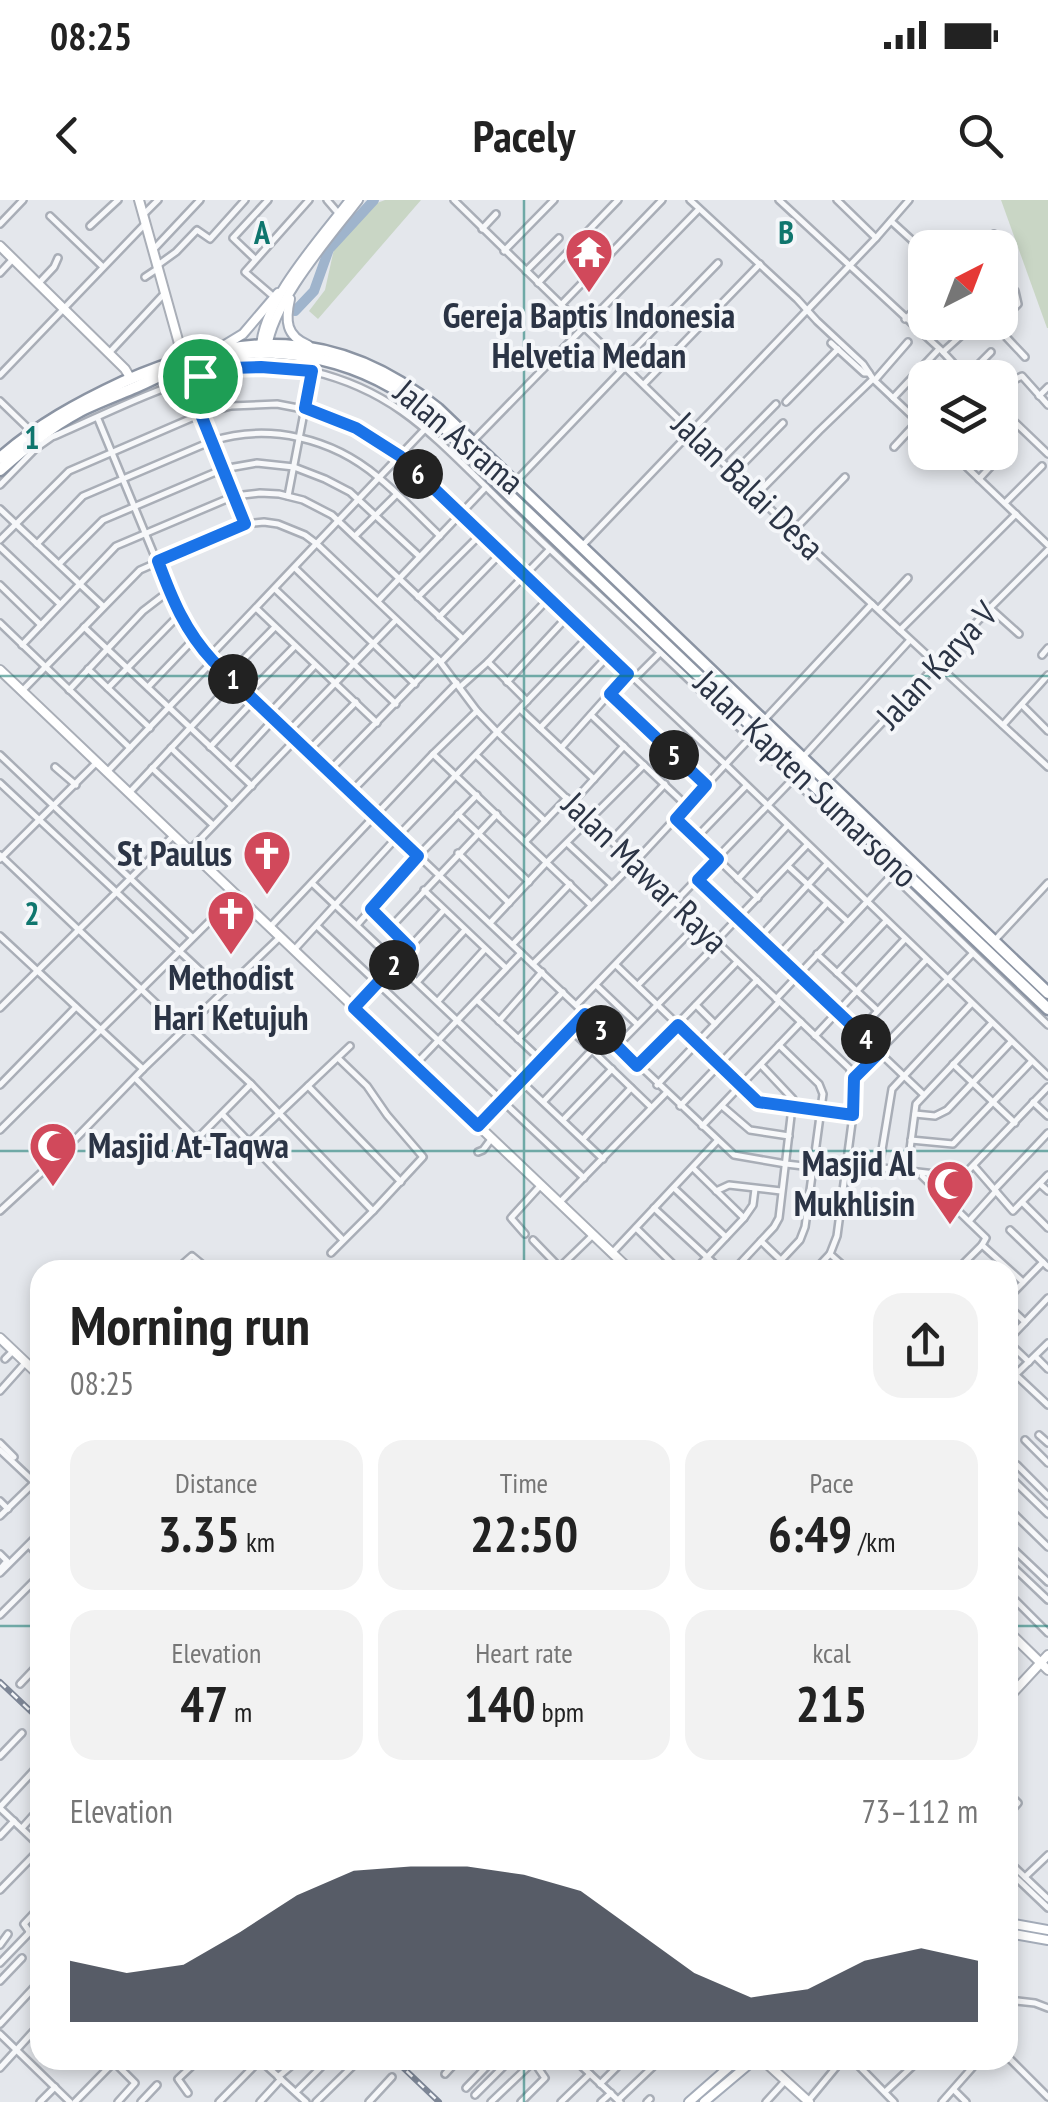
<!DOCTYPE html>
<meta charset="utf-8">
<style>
body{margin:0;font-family:"PT Sans Narrow",sans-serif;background:#f2f2f2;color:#222;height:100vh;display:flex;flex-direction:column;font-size:38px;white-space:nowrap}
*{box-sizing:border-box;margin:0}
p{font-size:32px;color:#767676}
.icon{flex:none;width:55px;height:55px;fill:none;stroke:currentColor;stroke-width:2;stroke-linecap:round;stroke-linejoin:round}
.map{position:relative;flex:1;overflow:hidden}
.side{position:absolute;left:30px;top:1060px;width:988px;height:810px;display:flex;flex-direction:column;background:#fff;border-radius:30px;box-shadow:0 5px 15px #0003}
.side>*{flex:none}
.needle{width:65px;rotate:42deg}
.fabs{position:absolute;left:908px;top:30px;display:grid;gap:20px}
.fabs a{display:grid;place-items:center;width:110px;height:110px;border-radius:20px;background:#fff;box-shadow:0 5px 15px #0003;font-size:50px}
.pin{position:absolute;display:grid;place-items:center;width:85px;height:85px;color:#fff;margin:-42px;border:5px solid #fff;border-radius:50%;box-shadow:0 2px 10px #0007}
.km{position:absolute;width:50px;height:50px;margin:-25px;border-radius:50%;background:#222;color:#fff;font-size:28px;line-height:50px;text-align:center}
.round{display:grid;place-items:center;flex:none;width:105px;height:105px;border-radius:30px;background:#f2f2f2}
.headline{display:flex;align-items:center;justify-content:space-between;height:170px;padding:0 40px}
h1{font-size:55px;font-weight:700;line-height:75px}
.metrics{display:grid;grid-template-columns:repeat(3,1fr);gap:15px;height:170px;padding:10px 40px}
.metrics div{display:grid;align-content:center;border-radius:25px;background:#f2f2f2;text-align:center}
.metrics b{font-size:50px;font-weight:700}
.metrics small{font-size:28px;font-weight:400}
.metrics p{font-size:28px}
.chart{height:280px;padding:20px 40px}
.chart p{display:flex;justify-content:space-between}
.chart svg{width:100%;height:180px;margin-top:10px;fill:#111827;opacity:.7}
.status{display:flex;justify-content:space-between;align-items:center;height:70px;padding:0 50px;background:#fff;direction:ltr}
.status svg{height:28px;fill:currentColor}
header{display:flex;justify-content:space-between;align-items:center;height:130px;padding:0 40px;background:#fff;font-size:45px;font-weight:700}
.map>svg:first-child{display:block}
</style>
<div class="status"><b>08:25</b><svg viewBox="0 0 49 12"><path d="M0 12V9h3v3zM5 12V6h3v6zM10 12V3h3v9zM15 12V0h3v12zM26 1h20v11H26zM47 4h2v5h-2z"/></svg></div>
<header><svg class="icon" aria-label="back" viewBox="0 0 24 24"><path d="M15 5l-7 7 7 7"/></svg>Pacely<svg class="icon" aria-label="search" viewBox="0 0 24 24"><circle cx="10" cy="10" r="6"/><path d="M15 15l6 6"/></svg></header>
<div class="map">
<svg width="1048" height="1902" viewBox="0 0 1048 1902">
<rect width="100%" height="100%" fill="#e4e7ec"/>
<!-- green -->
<g fill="#c9d6c5">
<polygon points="385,0 421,0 318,119 309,111 325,90 334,49 377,3"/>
<polygon points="1001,0 1048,0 1048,128 1047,128"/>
</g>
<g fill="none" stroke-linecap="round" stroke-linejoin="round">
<!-- river -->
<polyline stroke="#9fb4cc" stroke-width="10" points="295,111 314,91 329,49 374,0"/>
<!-- street casing -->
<g stroke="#a9aeb7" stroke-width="10">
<g id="street">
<polyline points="327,0 339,14"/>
<polyline points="454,0 793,331 1048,567"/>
<polyline points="690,0 797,99 817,121 863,164 873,179 925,228"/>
<polyline points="779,0 943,152 967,178"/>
<polyline points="837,0 876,38"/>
<polyline points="143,15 158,0"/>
<polyline points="50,16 102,66"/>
<polyline points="891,21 925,52"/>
<polyline points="0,24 23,0"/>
<polyline points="90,26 118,0"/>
<polyline points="482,29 496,14"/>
<polyline points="978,48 994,34"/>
<polyline points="153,50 200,0"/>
<polyline points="504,51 554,0"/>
<polyline points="255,59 233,38 268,0"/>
<polyline points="158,65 176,52 197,30 210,39 245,0"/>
<polyline points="526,71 559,38"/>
<polyline points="0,73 13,59"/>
<polyline points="145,77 157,69"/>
<polyline points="919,82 925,89"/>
<polyline points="39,83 54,67 58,58"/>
<polyline points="538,83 618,0"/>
<polyline points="274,97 245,72 309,0"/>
<polyline points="561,105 662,0"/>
<polyline points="905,119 925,101"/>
<polyline points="992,122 1025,157"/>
<polyline points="996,126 1018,104 1015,91"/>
<polyline points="831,143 864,173 869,173"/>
<polyline points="943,152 976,122"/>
<polyline points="109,153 164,94"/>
<polyline points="621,163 718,63"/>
<polyline points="0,175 146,23"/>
<polyline points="966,177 991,152"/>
<polyline points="187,180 245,324"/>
<polyline points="875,180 908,142"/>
<polyline points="644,184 760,64"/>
<polyline points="1000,196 1014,180 1022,176 1048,205"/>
<polyline points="1039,196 1048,187"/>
<polyline points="893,198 939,149"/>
<polyline points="0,201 32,232"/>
<polyline points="786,202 838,149"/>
<polyline points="1000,208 1048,254"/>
<polyline points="98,219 179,415 193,440 213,461 734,955 786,964 847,971"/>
<polyline points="474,240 699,9"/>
<polyline points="894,247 919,220 925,209"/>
<polyline points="951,252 1048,345"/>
<polyline points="721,260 776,204"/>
<polyline points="734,273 783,223"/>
<polyline points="979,279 1006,250"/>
<polyline points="517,280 625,167"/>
<path d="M0,285l35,-36 17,-12c80,-34 170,-87 259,-66 77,18 115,57 169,110 30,30 61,60 92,89 162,149 317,303 476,455"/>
<polyline points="756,295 819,231 873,179"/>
<polyline points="288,296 312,171"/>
<polyline points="1005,303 1042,266"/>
<polyline points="0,309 103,406"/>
<polyline points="793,331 845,277"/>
<polyline points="355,336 396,295"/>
<polyline points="0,340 69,271 201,214 231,206 277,204 324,213 356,227 399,256 725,564 1048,876"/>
<path d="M37,344l46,-48 129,-55c57,-18 120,-3 166,36 22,18 41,39 62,59"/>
<polyline points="583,345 876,38 909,0"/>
<polyline points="0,347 60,404"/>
<polyline points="59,364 103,320 223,269 257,263 294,267 325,279 350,292 419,356"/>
<polyline points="295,368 415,484"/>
<polyline points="0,385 41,425"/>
<polyline points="275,389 396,504"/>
<polyline points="418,397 481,334"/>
<polyline points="378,401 486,287"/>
<polyline points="256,408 377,523"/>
<polyline points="990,408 1019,434"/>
<polyline points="879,409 908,378"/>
<polyline points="439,417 501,353"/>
<polyline points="0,423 130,548"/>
<polyline points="84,427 252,586"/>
<polyline points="900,430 1016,314"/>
<polyline points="22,445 116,346 234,296 260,293 279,294 303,300 332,315 463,439"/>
<polyline points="1042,455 1048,448"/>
<polyline points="209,457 426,228"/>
<polyline points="441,462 549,350"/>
<polyline points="488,462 527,501"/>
<polyline points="88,469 150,528"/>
<polyline points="228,475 275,427"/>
<polyline points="634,479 660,453"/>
<polyline points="507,482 568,416"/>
<polyline points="148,487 193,440"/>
<polyline points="460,487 488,462 549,398"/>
<polyline points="108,488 179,415"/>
<polyline points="69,490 143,411 169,391"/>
<polyline points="22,491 140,370 245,324 264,322 278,324 305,335 317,344 438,459 477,511 498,533 849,868 854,877"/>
<polyline points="248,494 295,446"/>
<polyline points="610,494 705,585"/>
<polyline points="1022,505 1048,531"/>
<polyline points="520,509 594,579"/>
<polyline points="269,514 315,465"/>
<polyline points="591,515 687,606"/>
<polyline points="765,519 872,404"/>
<polyline points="1003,525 1048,475"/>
<polyline points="540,528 609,455"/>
<polyline points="288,532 396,420"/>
<polyline points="210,547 254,500"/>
<polyline points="171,548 232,606"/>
<polyline points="561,548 628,473"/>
<polyline points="308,551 356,502"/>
<polyline points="433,554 591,705"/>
<polyline points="0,555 192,737"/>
<polyline points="476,555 545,621"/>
<polyline points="804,556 910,440"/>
<polyline points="231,566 274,519"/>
<polyline points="55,567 76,585"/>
<polyline points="152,568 213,625"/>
<polyline points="329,571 438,459"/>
<polyline points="107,572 212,462"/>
<polyline points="829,579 990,408 1048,350"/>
<polyline points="0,583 223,792"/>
<polyline points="351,592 457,483"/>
<polyline points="129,593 234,481"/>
<polyline points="572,603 624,546"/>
<polyline points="458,614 529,682"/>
<polyline points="676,619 758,698"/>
<polyline points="696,638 746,586"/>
<polyline points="612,640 665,584"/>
<polyline points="525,642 567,598"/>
<polyline points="567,643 612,685"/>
<polyline points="191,649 296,539"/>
<polyline points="458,653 509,703"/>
<polyline points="0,655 183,829"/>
<polyline points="0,659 97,562"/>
<polyline points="788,666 848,722"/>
<polyline points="738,679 787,626"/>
<polyline points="698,680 924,895"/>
<polyline points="312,683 603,959"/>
<polyline points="424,690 506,768"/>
<polyline points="371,709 410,748"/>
<polyline points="490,723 547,662 644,565"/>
<polyline points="357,725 418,656 477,595"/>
<polyline points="317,726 584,978"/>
<polyline points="270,727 433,554 477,511"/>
<polyline points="390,728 497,614"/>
<polyline points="0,736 143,869"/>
<polyline points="759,738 827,664"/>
<polyline points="716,741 807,645"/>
<polyline points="994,741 1048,683"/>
<polyline points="513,744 570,684"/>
<polyline points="294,750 398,636 589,436"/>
<polyline points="817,754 877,810"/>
<polyline points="778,756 827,703"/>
<polyline points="533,764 634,663 751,537"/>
<polyline points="616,765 758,902 853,915"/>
<polyline points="837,773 886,721"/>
<polyline points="418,781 465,730"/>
<polyline points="596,785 637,824"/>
<polyline points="638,785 699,723"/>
<polyline points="776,799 892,675"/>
<polyline points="438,801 485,749"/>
<polyline points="478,801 541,860"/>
<polyline points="577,804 793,579"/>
<polyline points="696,805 715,824"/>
<polyline points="355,807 444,710"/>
<polyline points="0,808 174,635"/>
<polyline points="499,821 542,772"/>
<polyline points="189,826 251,884 373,1011"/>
<polyline points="570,829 651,907"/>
<polyline points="858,832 926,760"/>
<polyline points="815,836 905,739"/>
<polyline points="518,839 563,792"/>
<polyline points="617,846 718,743"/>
<polyline points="953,864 1015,923"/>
<polyline points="415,865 521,753"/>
<polyline points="637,866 737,762"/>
<polyline points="854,877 973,753"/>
<polyline points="135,878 195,938 201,935 251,884"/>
<polyline points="0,885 76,807"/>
<polyline points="657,885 757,780"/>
<polyline points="308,886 401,982"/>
<polyline points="544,901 592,850"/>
<polyline points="1033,902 1048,916"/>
<polyline points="680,906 779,802"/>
<polyline points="722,906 750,930 789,936"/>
<polyline points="222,914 343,1040"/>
<polyline points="915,914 935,916 947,910 1011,842"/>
<polyline points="563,920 612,869"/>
<polyline points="478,926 585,814"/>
<polyline points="702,926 801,822"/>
<polyline points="0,930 235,696"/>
<polyline points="583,939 631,888"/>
<polyline points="911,940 953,944 1032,861"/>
<polyline points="249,942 350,846"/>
<polyline points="478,952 483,950 492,938"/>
<polyline points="847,964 962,977 1048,887"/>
<polyline points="974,966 1013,1011 1048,975"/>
<polyline points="693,968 744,1018"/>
<polyline points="879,968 892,889 971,804"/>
<polyline points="907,972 916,904 992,823"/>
<polyline points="922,976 986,1038 982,1045 957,1070"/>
<polyline points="1040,984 1048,991"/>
<polyline points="674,988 726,1037"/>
<polyline points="995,989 1048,933"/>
<polyline points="716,991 729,985 781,991"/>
<polyline points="560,1002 666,893"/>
<polyline points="1023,1003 1048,1028"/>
<polyline points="654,1008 721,1070"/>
<polyline points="0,1011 53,962 143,869 280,737"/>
<polyline points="969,1021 996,991"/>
<polyline points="636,1028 679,1070"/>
<polyline points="1010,1030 1048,1067"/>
<polyline points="525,1034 511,1018 541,985"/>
<polyline points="533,1040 562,1070"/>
<polyline points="761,1041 791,1070"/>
<polyline points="982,1045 1023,1082"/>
<polyline points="613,1052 717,941"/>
<polyline points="331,1053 373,1011 423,957 387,915 367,886 338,858"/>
<polyline points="830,1054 848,1070"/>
<polyline points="560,1067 593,1035"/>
<polyline points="176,1070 192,1056 209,1070"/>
<polyline points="695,1070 744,1018 753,1005 755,989"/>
<polyline points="734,1070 774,1027 779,1018 793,899 761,865"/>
<polyline points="772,1070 800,1040 805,1027 823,894 819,884 779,845"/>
<polyline points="815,1070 830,1054 837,1036 853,915 854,877"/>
<polyline points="1008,1098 1043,1062"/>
<polyline points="1008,1106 1025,1122"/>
<polyline points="1008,1140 1048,1098"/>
<polyline points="1008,1142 1029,1162"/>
<polyline points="1036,1157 1048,1169"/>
<polyline points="5,1159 13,1151"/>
<polyline points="1016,1175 1048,1205"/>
<polyline points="1008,1182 1048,1143"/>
<polyline points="0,1191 25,1163"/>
<polyline points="1039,1235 1048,1243"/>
<polyline points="1025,1240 1048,1263"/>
<polyline points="0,1243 14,1257"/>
<polyline points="1008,1243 1011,1246"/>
<polyline points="0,1250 34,1282"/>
<polyline points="1017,1265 1048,1296"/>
<polyline points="1009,1276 1048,1314"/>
<polyline points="0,1301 8,1309"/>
<polyline points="1008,1308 1048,1347"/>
<polyline points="0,1316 40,1277"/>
<polyline points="1008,1344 1048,1382"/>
<polyline points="29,1345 40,1357"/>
<polyline points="0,1354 7,1361 0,1369"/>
<polyline points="1008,1362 1048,1400"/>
<polyline points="0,1373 40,1333"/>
<polyline points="1008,1393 1048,1433"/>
<polyline points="0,1415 40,1375"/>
<polyline points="20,1484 40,1463"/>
<polyline points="0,1556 22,1533"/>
<polyline points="1008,1593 1018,1603 1008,1614"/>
<polyline points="0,1607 40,1564"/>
<polyline points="0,1608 40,1646"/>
<polyline points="22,1628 40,1608"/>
<polyline points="0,1636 14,1621"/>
<polyline points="1008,1661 1048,1699"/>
<polyline points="1008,1670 1048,1708"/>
<polyline points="1025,1677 1048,1655"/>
<polyline points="0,1690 40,1649"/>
<polyline points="0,1745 8,1734"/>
<polyline points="0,1763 28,1734 29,1731 24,1724 40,1707"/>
<polyline points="0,1781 22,1758"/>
<polyline points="1008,1800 1035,1803 1048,1808"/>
<polyline points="0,1824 40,1781"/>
<polyline points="0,1834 70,1902"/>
<polyline points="1008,1857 1048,1897"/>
<polyline points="112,1860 135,1883 118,1902"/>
<polyline points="575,1860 620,1902"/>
<polyline points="853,1860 894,1902"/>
<polyline points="414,1864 418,1860"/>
<polyline points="0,1868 40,1824"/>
<polyline points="445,1874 458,1860"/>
<polyline points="278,1877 298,1860"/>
<polyline points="600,1884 624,1860"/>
<polyline points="466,1888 493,1860"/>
<polyline points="954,1890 966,1902"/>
<polyline points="296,1892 328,1860"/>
<polyline points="885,1892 919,1860"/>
<polyline points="188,1893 178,1879 198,1860"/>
<polyline points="475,1895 510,1860"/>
<polyline points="618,1900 660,1860"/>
<polyline points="809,1900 842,1860"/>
<polyline points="40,1902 55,1887"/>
<polyline points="75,1902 114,1862"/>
<polyline points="141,1902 157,1885"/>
<polyline points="219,1902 260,1860 306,1902"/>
<polyline points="260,1902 281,1879"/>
<polyline points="316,1902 359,1860"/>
<polyline points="369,1902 392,1877"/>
<polyline points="491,1902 533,1862"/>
<polyline points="521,1902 545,1878 534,1862"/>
<polyline points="561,1902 590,1874"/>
<polyline points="601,1902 611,1893"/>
<polyline points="647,1902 650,1899"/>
<polyline points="766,1902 786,1880"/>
<polyline points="942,1902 979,1860"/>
</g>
</g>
<!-- secondary casing -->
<g stroke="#a9aeb7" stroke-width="12">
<g id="secondary">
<polyline points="139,0 183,158"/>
<polyline points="0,46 125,169 131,179"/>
<polyline points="0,470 630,1070"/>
<polyline points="0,1138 40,1176"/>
<polyline points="1008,1431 1048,1470"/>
<polyline points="1008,1498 1048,1455"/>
<polyline points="763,1860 809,1902"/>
</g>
</g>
<!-- primary casing -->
<g stroke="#a3abb8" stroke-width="12">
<g id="primary">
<path d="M290,99c-5,22 -4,37 18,46"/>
<polyline points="220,148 243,134 278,93"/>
<path d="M261,148c1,-46 61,-111 89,-148"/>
<path d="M267,148c6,-47 62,-110 91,-148"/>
<polyline points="1008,1723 1048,1730"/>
<polyline points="1008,1733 1048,1740"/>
<polyline points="689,1902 737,1860"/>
<polyline points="704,1902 754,1860"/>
</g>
</g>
<!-- highway casing -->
<g stroke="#8b94a3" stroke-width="15">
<g id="highway">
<path d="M0,258c38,-33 78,-55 123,-76 115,-51 213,-56 315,27l610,584"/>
<path d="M0,270c25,-22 50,-43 80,-59 18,-9 37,-16 56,-24 16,-7 32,-16 49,-22 78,-26 167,-10 232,39 32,24 59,58 87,86l544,519"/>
</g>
</g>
<!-- street -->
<use href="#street" stroke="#f7f8fa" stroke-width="5"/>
<!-- secondary -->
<use href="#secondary" stroke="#fff" stroke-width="8"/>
<!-- primary -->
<use href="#primary" stroke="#fff" stroke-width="8"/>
<!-- highway -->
<use href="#highway" stroke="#fff" stroke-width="10"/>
<!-- rail casing -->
<g stroke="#7d8696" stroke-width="6">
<g id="rail">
<polyline points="0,1482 40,1520"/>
<polyline points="395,1860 439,1902"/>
</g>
</g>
<!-- rail -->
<use href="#rail" stroke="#f4f6f9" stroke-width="2.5" stroke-dasharray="8" stroke-linecap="butt"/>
</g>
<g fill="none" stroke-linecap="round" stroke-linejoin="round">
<!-- route casing -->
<g stroke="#fff" stroke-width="20">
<path id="route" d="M261,167l51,4 -7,37 51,20 44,28 228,218 -18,20 96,91 -30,34 42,40 -20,21 182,172 -26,26 -1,37 -95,-13 -80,-77 -41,41 -52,-52 -107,112 -124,-118 56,-60 -39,-39 47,-53 -205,-195c-28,-30 -41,-62 -55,-100l87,-37 -58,-144 43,-12z"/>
</g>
<!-- route -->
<use href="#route" stroke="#1a73e8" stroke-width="12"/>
</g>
<!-- grid -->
<path fill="none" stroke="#0f766e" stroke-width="2.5" stroke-opacity="0.55" d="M524,0v1070M0,476h1048M0,951h1048M0,1426h40M1008,1426h40M524,1860v42"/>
<!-- icons -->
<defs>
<g id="temple-pin" transform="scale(2.5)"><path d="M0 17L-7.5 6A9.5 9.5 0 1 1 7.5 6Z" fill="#d1495b" stroke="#f4f6f9"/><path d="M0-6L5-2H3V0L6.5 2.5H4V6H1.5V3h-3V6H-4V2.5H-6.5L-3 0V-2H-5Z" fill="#fff"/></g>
<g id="church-pin" transform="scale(2.5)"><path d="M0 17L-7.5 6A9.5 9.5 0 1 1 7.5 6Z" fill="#d1495b" stroke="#f4f6f9"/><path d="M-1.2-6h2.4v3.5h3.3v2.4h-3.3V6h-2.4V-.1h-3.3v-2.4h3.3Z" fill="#fff"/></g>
<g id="mosque-pin" transform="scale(2.5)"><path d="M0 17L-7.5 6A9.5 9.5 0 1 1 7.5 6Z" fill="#d1495b" stroke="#f4f6f9"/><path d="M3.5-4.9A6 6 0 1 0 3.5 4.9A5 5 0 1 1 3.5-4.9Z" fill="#fff"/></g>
</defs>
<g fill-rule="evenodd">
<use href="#temple-pin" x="589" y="52"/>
<use href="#church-pin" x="267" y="654"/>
<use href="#church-pin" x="231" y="714"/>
<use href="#mosque-pin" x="53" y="946"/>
<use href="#mosque-pin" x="950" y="984"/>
</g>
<g text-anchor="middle" stroke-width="8" stroke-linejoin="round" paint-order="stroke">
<!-- poi labels -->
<g font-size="35" font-weight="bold" fill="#2b3445" stroke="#f4f6f9">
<text x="589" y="128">Gereja Baptis Indonesia<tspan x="589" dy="40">Helvetia Medan</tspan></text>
<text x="232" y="666" text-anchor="end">St Paulus</text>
<text x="231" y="790">Methodist<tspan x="231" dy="40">Hari Ketujuh</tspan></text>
<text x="88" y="958" text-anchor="start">Masjid At-Taqwa</text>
<text x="915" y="976" text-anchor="end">Masjid Al<tspan x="915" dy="40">Mukhlisin</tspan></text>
</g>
<!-- street labels -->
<g font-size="35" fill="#2b3445" stroke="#f4f6f9">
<text transform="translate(459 237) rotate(40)" y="12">Jalan Asrama</text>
<text transform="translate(748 286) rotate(44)" y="12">Jalan Balai Desa</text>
<text transform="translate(937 465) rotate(-47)" y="12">Jalan Karya V</text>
<text transform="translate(806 579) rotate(44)" y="12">Jalan Kapten Sumarsono</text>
<text transform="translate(645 673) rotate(44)" y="12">Jalan Mawar Raya</text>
</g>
</g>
<g font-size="32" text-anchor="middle" font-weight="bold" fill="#0f766e" stroke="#f4f6f9" stroke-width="8" stroke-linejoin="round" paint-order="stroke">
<text x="262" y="44">A</text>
<text x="786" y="44">B</text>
<text x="32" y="249">1</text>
<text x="32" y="725">2</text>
</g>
</svg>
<div class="fabs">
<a><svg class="needle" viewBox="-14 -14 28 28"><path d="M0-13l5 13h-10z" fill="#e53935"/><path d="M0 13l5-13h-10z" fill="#767676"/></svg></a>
<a><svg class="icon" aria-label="layers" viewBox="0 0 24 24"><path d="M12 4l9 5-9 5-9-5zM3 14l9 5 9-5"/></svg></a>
</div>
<div class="pin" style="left:200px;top:176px;background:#1e9e55"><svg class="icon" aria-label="arrive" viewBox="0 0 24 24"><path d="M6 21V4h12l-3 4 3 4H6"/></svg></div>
<b class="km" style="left:233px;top:479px">1</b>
<b class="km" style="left:394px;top:765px">2</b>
<b class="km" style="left:601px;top:830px">3</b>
<b class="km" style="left:866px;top:839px">4</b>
<b class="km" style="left:674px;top:555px">5</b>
<b class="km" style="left:418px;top:274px">6</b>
<section class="side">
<div class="headline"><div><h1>Morning run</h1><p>08:25</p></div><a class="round"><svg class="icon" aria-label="share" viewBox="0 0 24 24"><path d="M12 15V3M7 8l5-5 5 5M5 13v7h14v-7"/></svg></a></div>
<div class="metrics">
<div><p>Distance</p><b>3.35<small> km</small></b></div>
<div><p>Time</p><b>22:50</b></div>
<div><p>Pace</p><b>6:49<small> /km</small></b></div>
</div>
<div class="metrics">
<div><p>Elevation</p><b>47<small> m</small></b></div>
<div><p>Heart rate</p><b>140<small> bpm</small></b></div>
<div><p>kcal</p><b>215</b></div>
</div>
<div class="chart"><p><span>Elevation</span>73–112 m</p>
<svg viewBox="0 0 160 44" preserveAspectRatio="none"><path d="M0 44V29L10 32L20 30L30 22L40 13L50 7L60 6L70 6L80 8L90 12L100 22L110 32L120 38L130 36L140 29L150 26L160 29V44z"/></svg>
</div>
</section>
</div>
